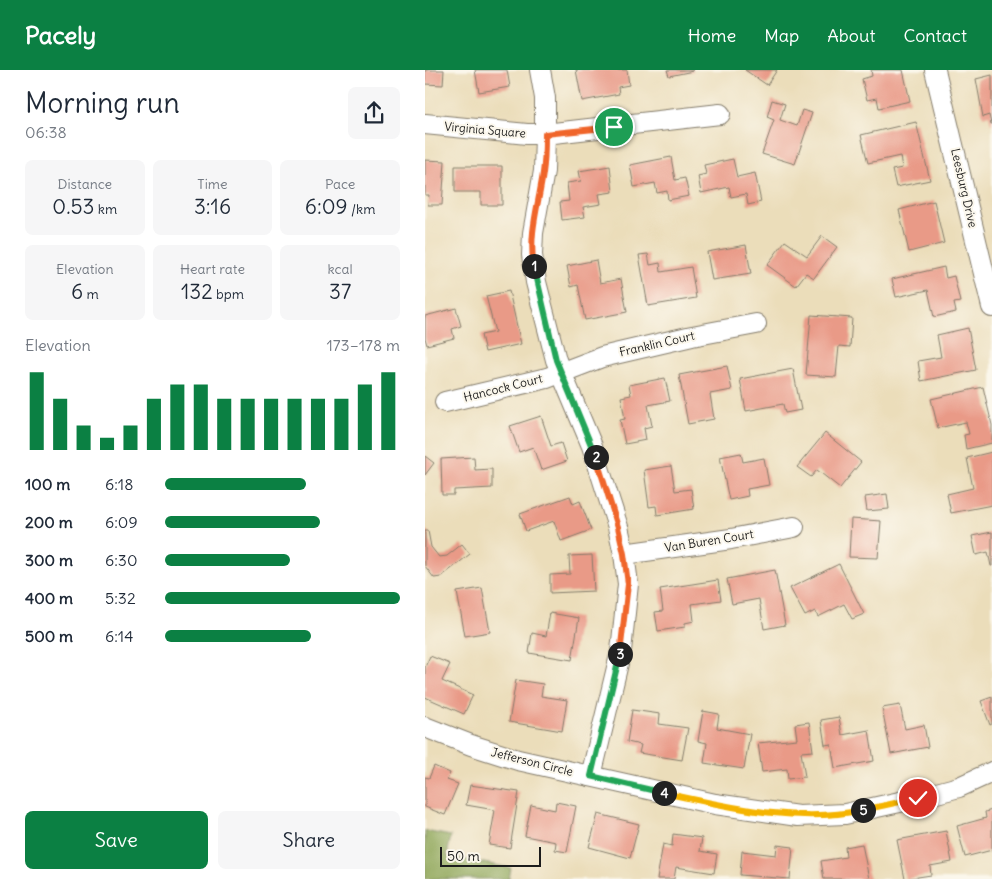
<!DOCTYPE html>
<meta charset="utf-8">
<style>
body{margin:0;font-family:Delius,sans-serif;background:#f6f6f7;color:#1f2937;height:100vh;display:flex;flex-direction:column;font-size:19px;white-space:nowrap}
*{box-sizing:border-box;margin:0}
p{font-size:16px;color:#747a83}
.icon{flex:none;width:28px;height:28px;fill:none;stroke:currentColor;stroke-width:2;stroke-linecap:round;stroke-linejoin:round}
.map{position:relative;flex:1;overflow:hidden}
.drawer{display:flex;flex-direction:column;background:#fff;width:425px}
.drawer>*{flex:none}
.scale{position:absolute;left:15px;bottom:12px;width:101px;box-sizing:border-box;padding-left:5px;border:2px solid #1c1c1c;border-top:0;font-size:14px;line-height:18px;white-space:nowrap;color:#1c1c1c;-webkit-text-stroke:4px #fbf7ec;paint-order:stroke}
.pin{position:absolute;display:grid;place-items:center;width:42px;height:42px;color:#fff;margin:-21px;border:2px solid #fff;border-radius:50%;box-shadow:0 1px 5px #0007}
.km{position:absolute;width:25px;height:25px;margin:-12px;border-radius:50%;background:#222;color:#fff;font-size:14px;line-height:25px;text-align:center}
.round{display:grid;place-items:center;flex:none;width:52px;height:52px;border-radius:8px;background:#f6f6f7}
.summary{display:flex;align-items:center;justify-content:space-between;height:85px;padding:0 25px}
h1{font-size:28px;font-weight:600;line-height:38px}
.stats{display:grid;grid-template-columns:repeat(3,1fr);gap:8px;height:85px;padding:5px 25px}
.stats div{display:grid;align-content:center;border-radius:8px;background:#f6f6f7;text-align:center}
.stats b{font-size:21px;font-weight:600}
.stats small{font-size:14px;font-weight:400}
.stats p{font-size:14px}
.chart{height:140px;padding:10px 25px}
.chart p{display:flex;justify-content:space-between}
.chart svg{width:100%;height:90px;margin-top:5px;stroke:#0b8043;stroke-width:6}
.button{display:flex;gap:10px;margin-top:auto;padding:10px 25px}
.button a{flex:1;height:58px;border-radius:8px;background:#0b8043;color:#fff;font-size:20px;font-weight:600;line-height:58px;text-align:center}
.button a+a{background:#f6f6f7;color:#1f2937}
ul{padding:0 25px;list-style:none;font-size:16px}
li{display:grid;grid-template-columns:80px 60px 1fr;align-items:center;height:38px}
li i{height:12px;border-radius:6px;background:#0b8043}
header{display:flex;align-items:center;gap:30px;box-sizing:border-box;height:70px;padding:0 25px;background:#0b8043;color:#fff}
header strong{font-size:24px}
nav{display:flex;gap:28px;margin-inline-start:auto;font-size:18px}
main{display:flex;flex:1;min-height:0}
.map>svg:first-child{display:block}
</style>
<header>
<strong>Pacely</strong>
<nav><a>Home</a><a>Map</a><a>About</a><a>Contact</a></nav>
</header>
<main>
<section class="drawer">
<div class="summary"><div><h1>Morning run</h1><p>06:38</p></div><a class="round"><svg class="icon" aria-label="share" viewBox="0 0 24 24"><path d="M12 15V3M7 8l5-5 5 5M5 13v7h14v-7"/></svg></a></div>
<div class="stats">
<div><p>Distance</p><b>0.53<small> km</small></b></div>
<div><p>Time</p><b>3:16</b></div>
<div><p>Pace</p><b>6:09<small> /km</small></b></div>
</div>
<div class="stats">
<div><p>Elevation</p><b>6<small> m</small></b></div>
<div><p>Heart rate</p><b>132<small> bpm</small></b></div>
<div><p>kcal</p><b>37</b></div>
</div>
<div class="chart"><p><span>Elevation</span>173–178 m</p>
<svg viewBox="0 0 160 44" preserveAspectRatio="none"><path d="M5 44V6M15 44V19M25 44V32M35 44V38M45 44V32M55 44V19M65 44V12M75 44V12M85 44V19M95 44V19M105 44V19M115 44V19M125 44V19M135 44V19M145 44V12M155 44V6"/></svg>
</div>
<ul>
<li><b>100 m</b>6:18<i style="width:60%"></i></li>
<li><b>200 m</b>6:09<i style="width:66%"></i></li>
<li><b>300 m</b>6:30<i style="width:53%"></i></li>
<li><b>400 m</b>5:32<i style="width:100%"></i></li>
<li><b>500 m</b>6:14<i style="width:62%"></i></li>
</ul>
<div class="button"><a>Save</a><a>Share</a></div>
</section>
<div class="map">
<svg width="567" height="809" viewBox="0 0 567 809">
<rect width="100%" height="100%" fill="#fbf7ec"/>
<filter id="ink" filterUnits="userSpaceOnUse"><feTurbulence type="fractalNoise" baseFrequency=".02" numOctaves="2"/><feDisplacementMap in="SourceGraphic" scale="10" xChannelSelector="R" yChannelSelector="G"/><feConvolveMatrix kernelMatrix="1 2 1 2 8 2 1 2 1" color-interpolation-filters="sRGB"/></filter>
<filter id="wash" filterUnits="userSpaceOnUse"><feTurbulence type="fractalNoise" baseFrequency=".0096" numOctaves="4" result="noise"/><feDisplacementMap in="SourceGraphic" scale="20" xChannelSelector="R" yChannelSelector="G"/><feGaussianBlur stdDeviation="1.12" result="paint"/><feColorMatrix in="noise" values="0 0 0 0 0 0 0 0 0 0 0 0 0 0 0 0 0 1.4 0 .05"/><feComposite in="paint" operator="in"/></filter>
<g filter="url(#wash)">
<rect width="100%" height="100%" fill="#ebddba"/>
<!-- forest -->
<polygon fill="#8ca455" stroke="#546038" points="0,761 26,766 22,786 86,798 84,809 0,809"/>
<g id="blocks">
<!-- building -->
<g fill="#e99a87">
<polygon points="0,0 19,0 18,15 0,14"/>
<polygon points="50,0 82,0 85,17 54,22"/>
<polygon points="151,0 202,0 204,15 193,17 194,24 157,31"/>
<polygon points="242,0 268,0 268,1 244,6"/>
<polygon points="320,0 352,0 342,15"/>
<polygon points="446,0 478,0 485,31 454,38 452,28 442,30 437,9 447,6"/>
<polygon points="567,5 567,54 566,54 564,45 558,47 551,9"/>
<polygon points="347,30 360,34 355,50 372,56 377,40 387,43 370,94 337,84 349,50 342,47"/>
<polygon points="491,52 505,110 471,117 467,100 477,98 475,86 443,93 436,65"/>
<polygon points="246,87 250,110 260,108 264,126 243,130 242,121 232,123 230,113 209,117 205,95"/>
<polygon points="308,89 312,107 330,103 336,132 323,135 321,124 306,127 304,117 276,123 273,106 281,104 279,95"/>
<polygon points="0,90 20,91 17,135 3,135 4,125 0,125"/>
<polygon points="30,96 77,96 77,135 56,135 56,122 30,122"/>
<polygon points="185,96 188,122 174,124 176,134 158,137 160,147 137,150 135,132 144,131 142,113 156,111 154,101"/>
<polygon points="509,131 519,173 484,182 474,140"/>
<polygon points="397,166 412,177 389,208 381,203 371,216 342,195 360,171 382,186"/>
<polygon points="321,175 326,204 287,210 282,182"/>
<polygon points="223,184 225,195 235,193 236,202 266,197 271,228 223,236 214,185"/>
<polygon points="171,190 175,213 196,209 202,242 160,250 153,215 146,217 142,196"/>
<polygon points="519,197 521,208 529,206 535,232 529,233 531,242 509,247 503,220 471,227 467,209"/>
<polygon points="84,221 96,274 60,282 56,265 70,262 61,226"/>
<polygon points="31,238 36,256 27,259 29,268 2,275 0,268 0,246"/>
<polygon points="386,245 427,248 425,277 414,276 411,307 381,305"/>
<polygon points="543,258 551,300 496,311 493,291 516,287 512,265"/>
<polygon points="302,296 307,320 285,324 289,349 263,354 254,305"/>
<polygon points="368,299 376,340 360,343 358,334 321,341 315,309"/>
<polygon points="240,308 245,331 223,335 227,356 219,358 221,370 200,374 195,350 200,349 196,327 206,325 204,315"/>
<polygon points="558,317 567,355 567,373 541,379 539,365 544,364 541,352 513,358 506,329"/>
<polygon points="116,346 126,376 136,373 142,391 116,400 108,377 94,382 85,356"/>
<polygon points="400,363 436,392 415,418 392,400 386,407 372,397"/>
<polygon points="567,382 567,435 526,443 522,424 548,418 542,388"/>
<polygon points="316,383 318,392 339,388 344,415 322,419 323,426 304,430 295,387"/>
<polygon points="0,386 9,393 0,405"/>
<polygon points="49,387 50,400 67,399 67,418 29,420 29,425 17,425 16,389"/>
<polygon points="246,396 250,421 266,419 269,439 232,445 231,436 224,437 219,400"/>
<polygon points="462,424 464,439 442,441 440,427"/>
<polygon points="145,426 148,434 155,431 166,460 136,471 129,451 101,461 95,444"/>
<polygon points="426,449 456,451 453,488 424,487"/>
<polygon points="0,461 3,461 6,477 14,487 22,486 37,474 45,484 16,507 9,508 0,496"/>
<polygon points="567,462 567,496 566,496 563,482 551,485 547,466"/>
<polygon points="167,485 169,521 125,523 125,505 145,504 144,486"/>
<polygon points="414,494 439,544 427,549 419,534 393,547 390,541 380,546 365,518"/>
<polygon points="350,500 360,555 339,559 334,529 307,534 302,509"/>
<polygon points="293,510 296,530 267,534 269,551 260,553 260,557 233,561 230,542 238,541 235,519"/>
<polygon points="57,518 65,562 40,566 32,522"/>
<polygon points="125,543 154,548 147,590 104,583 107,563 121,566"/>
<polygon points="5,586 25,594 17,611 48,625 39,644 0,627 0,597"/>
<polygon points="91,610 118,614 116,626 142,630 137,661 84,652"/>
<polygon points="567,627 567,654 565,655 556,631"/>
<polygon points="475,635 480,659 499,655 503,677 466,684 457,638"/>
<polygon points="207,640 235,644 234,654 263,658 257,690 214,683 216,675 202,672"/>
<polygon points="278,641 294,644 292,658 325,664 319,699 279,693 282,673 273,671"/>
<polygon points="414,647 417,665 444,660 449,691 410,698 406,674 400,675 396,650"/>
<polygon points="384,652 388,681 376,682 380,707 363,709 362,699 337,702 333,673 372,669 370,654"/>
<polygon points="9,696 25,703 22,710 33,714 20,745 0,737 0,707 4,708"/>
<polygon points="45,715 94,722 85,778 64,775 70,740 41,735"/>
<polygon points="131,732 151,736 142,782 130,780 131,772 100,766 106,735 130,740"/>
<polygon points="567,740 567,780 540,787 532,756 561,748 560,742"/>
<polygon points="173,744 214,754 205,788 164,777"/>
<polygon points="521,761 527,792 505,796 506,805 480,809 472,770"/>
<polygon points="248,764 277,768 275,781 292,784 289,803 251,797 249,809 232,809 238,774 247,776"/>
<polygon points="437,774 444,809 399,809 396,791 421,787 420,777"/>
<polygon points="352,775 368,777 365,809 315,805 317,781 351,785"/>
</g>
</g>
</g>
<g filter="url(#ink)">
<use href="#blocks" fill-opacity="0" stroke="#847c6b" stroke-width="1"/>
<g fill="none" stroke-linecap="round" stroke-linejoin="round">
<!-- minor casing -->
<g stroke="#847c6b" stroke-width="22">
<g id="minor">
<polyline points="115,0 120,28 120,64 119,101 108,163 107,185 111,212 131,290 167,376 193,457 199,484 203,514 196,581 166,706"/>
<polyline points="510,0 567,237"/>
<polyline points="0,54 102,64 120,64 295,44"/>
<polyline points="20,332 122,308 177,287 267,266 331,254"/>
<polyline points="199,484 306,469 369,457"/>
<polyline points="0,657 46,675 93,690 290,734 373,746 420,744 493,728 534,717 567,702"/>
</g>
</g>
<!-- minor -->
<use href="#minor" stroke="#fff" stroke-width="20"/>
</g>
</g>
<g fill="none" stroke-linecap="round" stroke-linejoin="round" filter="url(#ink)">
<!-- split-1 casing -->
<g stroke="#fff" stroke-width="10">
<path id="split-1" d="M109,196c-6,-31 5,-63 9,-93 2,-13 2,-26 2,-39l69,-7"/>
</g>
<!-- split-2 casing -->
<g stroke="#fff" stroke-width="10">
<polyline id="split-2" points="109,196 131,290 171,387"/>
</g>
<!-- split-3 casing -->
<g stroke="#fff" stroke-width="10">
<polyline id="split-3" points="171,387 193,457 199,484 203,514 195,584"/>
</g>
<!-- split-4 casing -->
<g stroke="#fff" stroke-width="10">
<polyline id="split-4" points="195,584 166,706 239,723"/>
</g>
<!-- split-5 casing -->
<g stroke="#fff" stroke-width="10">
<path id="split-5" d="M239,723c65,14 134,31 199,17"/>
</g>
<!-- split-6 casing -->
<g stroke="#fff" stroke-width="10">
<polyline id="split-6" points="438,740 493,728"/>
</g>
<!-- split-1 -->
<use href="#split-1" stroke="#f0652b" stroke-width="6"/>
<!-- split-2 -->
<use href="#split-2" stroke="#22a559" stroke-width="6"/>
<!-- split-3 -->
<use href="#split-3" stroke="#f0652b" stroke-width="6"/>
<!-- split-4 -->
<use href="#split-4" stroke="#22a559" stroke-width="6"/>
<!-- split-5 -->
<use href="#split-5" stroke="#f5b400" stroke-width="6"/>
<!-- split-6 -->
<use href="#split-6" stroke="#f5b400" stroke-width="6"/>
</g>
<g text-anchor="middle" stroke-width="4" stroke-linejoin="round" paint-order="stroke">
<!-- street labels -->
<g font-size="12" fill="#1c1c1c" stroke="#fbf7ec">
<text transform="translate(60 60) rotate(5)" y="4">Virginia Square</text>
<text transform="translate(539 118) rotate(77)" y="4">Leesburg Drive</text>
<text transform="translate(232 274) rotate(-13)" y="4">Franklin Court</text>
<text transform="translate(78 318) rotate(-14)" y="4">Hancock Court</text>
<text transform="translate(284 471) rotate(-9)" y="4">Van Buren Court</text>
<text transform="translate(107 692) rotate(14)" y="4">Jefferson Circle</text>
</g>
</g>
</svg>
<div class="scale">50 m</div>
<div class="pin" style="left:189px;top:57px;background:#1e9e55"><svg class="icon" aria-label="arrive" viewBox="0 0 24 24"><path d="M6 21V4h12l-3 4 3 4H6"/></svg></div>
<div class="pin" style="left:493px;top:728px;background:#d93025"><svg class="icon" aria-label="check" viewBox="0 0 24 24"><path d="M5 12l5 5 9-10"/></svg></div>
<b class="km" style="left:109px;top:196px">1</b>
<b class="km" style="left:171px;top:387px">2</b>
<b class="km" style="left:195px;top:584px">3</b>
<b class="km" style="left:239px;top:723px">4</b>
<b class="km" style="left:438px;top:740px">5</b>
</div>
</main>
